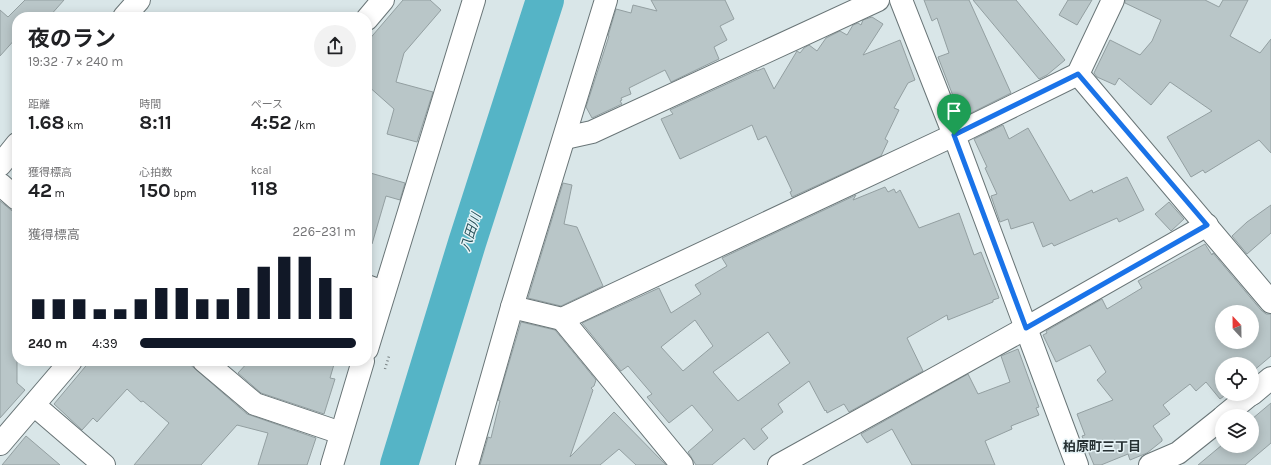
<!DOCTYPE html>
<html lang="ja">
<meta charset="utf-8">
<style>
body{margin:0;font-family:Karla,"Noto Sans JP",sans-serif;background:#f2f2f2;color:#202124;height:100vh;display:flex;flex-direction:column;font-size:15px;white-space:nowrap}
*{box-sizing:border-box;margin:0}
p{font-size:13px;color:#757577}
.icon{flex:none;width:22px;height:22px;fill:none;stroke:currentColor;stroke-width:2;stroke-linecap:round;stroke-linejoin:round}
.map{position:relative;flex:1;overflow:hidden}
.drawer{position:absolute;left:12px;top:12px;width:360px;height:354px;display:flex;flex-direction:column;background:#fff;border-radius:16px;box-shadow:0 2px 10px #0003}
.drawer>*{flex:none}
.needle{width:26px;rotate:338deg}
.buttons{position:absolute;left:1215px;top:305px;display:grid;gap:8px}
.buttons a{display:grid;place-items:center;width:44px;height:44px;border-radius:50%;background:#fff;box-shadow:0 2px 10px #0003;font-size:20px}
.pin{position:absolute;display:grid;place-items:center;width:34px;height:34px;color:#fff;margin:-41px -17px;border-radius:50% 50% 50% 0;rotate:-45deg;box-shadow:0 0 4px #0007}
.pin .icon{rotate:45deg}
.round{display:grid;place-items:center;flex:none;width:42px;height:42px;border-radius:21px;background:#f2f2f2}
.head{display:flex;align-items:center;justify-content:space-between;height:68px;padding:0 16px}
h1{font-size:22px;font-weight:700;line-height:30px}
.stats{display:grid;grid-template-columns:repeat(3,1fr);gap:6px;height:68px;padding:4px 16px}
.stats div{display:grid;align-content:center}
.stats b{font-size:20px;font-weight:700}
.stats small{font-size:11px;font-weight:400}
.stats p{font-size:11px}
.chart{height:112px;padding:8px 16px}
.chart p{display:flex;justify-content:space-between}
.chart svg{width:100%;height:72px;margin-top:4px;stroke:#111827;stroke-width:6}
ul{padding:0 16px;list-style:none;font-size:13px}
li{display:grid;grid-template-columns:64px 48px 1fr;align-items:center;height:30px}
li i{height:10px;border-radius:5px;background:#111827}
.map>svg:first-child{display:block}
</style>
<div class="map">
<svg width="1271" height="465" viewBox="0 0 1271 465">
<rect width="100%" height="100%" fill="#d9e6e8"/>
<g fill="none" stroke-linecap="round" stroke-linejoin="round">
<!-- river -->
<polyline stroke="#55b4c6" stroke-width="38" points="399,465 467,243 545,0"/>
</g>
<!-- building -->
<g fill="#b9c6c8" stroke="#939fa1" fill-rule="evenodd">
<polygon points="25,0 64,0 49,17 17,17 17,37 0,56 0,10 8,17"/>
<polygon points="403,0 430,0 441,10 404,53 396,82 433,92 417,142 387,134 394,109 367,85 367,42"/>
<polygon points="651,0 725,0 734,19 720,26 727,40 714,47 719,59 671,82 665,70 629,88 631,94 621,98 622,100 620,101 622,104 592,118 586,107 609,36 608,36 616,9 631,13 633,5 657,11"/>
<polygon points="924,0 969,0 1011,93 963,117 961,113 960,114 938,57 949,53 937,18 932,21"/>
<polygon points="973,0 1016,0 1065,60 1047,75 1039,79"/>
<polygon points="1068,0 1092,0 1077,25 1059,15"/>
<polygon points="1125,0 1205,0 1219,7 1223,0 1248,0 1230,36 1260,53 1271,39 1271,153 1259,140 1205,173 1203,170 1191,177 1167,137 1212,111 1170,82 1151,105 1119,78 1115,85 1097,77 1094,73 1110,40 1140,55 1152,41 1161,20 1125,3"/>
<polygon points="872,17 883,24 863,55 900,40 915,80 908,83 894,108 899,110 885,139 888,141 881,156 792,197 790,192 792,191 766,136 758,140 752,125 680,159 661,119 673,114 670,110 757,70 757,71 764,68 774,89 797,51 800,53 804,48 809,45 817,51 826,38 840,31 847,35 853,25 858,23 861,25 863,20"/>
<polygon points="1003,125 1009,139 1028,128 1070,201 1092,190 1093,193 1127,177 1144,210 1119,222 1117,218 1054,246 1052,243 1043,247 1033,222 1011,229 1008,219 1000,222 991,196 997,194 985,168 987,167 974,139"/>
<polygon points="367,172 405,183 400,200 386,196 372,244 367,243"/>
<polygon points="563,183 572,185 564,224 577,227 603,286 561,306 528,298"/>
<path d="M885,187l3,5 6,-3 2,4 4,-3 19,38 40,-15 15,42 7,-3 18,46 -6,2v2l-45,18 -1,-5 -40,23 16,33 -74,41 -5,-8 -17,9 -1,-3 -1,1 -16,-30 -31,23 5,8 -22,17 7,9 -14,12 -10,-12 -32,27h-16l-8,-13 25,-22 -21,-25 -23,18 -22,-26 5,-3 -24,-28 -7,5 -39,-48 77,-35 12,25 30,-19 -6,-9 32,-19 -5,-8 134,-63 -3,5zM695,320l18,26 -30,25 -22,-24zM768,332l22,31 -52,38 -25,-29z"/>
<polygon points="0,201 17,215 17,383 25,390 0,418"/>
<polygon points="1169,202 1184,219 1171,231 1155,214"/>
<polygon points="1271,205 1271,233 1247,254 1232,236 1247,222"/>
<path d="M1205,244l7,11 1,-2 48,57 5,4h5v42l-19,16v-8h-30v30h5l-7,5 -14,-17 -10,9 -6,-7 -27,21 7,9 -17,12 9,13v2l-15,12 -17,7 -2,-6 -27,11h-7l-12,-29 3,-1 -8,-21 36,-14 -16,-20 9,-8 -16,-27 -34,17 -13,-27 4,-2 -1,-2 56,-32 5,10 35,-21 -4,-7zM1222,312h30v30h-30z"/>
<polygon points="521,322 555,330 596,380 594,386 591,388 593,390 570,457 614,412 666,465 636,465 619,449 600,465 480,465 488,437 491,438 500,401 498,400"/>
<polygon points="1018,349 1039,407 1036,408 1039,415 1011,426 1012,429 985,441 995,465 912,465 892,429 867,443 862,436 861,434 968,374 978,394 1010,382 1001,356"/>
<polygon points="90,361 186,361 247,414 316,438 307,465 258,465 268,433 237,425 201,465 134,465 169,423 143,401 141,402 127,389 97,422 93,418 82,430 54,404"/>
<polygon points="249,361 335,361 330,378 335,379 324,414 261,393 238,373"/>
<polygon points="1271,403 1271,443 1245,465 1198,465 1222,445 1222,446 1252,446 1252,419"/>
<polygon points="26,436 60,465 2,465"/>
</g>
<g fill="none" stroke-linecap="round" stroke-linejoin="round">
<!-- minor casing -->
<g stroke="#697577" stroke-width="24">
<g id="minor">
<polyline points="901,0 954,135 1077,465"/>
<polyline points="124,17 139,0"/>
<polyline points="367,19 383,0"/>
<polyline points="1078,74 1271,302"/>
<polyline points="565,138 592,132 878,0"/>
<polyline points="0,165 17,144"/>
<polyline points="0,184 17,199"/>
<polyline points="367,286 384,292"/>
<polyline points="512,307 562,319 954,135 1078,74 1113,0"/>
<polyline points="562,319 682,465"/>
<polyline points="367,349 474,0"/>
<polyline points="204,361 255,404 341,433"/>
<polyline points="1252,394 1271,378"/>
<polyline points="34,405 104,465"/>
<polyline points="1224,416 1251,394"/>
<polyline points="0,444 71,361"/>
<polyline points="332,465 363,361"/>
<polyline points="467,465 512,307 606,0"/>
<polyline points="779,465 1026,328 1207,225"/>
<polyline points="1150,465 1178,453 1222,418"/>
</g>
</g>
<!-- path -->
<polyline stroke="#7a8385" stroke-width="2.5" stroke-dasharray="1 3" stroke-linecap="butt" points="385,369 389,356"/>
<!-- minor -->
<use href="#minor" stroke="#fff" stroke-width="22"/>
</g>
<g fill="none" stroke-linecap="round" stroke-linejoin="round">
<!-- route casing -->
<g stroke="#fff" stroke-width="8">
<polygon id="route" points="1078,74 1207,225 1026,328 954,135"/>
</g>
<!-- route -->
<use href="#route" stroke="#1a73e8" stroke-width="5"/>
</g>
<g text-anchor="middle" stroke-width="3" stroke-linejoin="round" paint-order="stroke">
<!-- water labels -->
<g font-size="13" font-style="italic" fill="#265159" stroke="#e6f3f6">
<text transform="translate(470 232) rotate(-72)" y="5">八田川</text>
</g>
<!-- neighbourhood labels -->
<g font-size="13" font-weight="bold" fill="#273133" stroke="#e6f3f6">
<text x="1102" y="451">柏原町三丁目</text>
</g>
</g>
</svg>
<div class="buttons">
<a><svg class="needle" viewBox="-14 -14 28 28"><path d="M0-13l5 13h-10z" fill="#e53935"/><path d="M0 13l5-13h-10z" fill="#757577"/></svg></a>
<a><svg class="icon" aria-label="locate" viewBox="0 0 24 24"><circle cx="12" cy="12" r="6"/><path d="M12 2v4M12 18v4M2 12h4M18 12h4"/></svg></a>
<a><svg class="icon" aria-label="layers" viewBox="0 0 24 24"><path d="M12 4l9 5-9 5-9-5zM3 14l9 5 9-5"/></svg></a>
</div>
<div class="pin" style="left:954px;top:135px;background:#1e9e55"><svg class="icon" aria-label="arrive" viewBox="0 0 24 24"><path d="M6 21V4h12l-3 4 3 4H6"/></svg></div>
<section class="drawer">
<div class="head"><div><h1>夜のラン</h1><p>19:32 · 7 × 240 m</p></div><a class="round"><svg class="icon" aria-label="share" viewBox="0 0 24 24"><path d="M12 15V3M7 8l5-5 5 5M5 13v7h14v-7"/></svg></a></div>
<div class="stats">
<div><p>距離</p><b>1.68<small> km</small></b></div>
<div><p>時間</p><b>8:11</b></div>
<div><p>ペース</p><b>4:52<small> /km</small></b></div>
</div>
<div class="stats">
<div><p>獲得標高</p><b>42<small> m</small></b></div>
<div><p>心拍数</p><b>150<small> bpm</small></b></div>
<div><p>kcal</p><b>118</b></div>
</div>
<div class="chart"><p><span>獲得標高</span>226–231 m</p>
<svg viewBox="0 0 160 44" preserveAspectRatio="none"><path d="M5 44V32M15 44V32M25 44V32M35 44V38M45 44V38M55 44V32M65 44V25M75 44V25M85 44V32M95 44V32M105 44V25M115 44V12M125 44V6M135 44V6M145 44V19M155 44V25"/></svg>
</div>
<ul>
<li><b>240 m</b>4:39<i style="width:100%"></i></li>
</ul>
</section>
</div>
